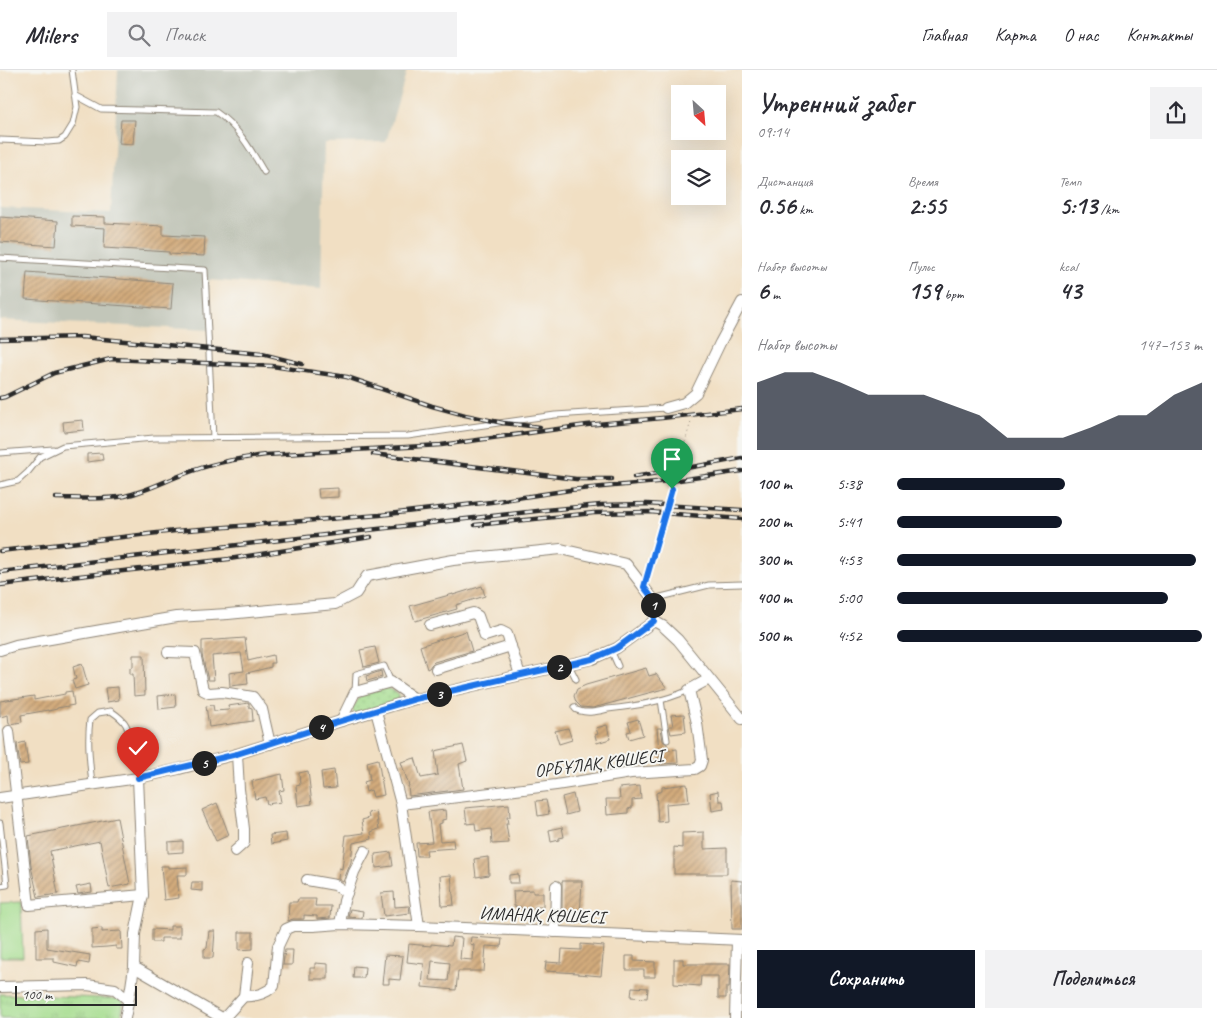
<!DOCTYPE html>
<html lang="ru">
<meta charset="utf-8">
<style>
body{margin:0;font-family:Caveat,sans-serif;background:#f2f2f3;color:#2b2b33;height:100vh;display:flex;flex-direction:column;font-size:19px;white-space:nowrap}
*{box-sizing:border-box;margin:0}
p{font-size:16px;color:#7c7c81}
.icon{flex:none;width:28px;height:28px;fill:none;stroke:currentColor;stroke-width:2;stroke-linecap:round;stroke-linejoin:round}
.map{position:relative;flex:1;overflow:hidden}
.panel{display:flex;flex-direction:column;background:#fff;width:475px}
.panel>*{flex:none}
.needle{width:32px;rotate:154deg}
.fabs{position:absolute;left:671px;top:15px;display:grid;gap:10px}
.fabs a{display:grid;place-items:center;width:55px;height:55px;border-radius:0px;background:#fff;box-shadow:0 5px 20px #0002;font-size:25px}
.scale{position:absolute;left:15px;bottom:12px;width:122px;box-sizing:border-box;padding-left:5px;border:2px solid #2b2b2b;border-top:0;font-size:14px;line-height:18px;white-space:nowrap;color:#2b2b2b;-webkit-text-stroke:4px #f6f6f2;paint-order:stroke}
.pin{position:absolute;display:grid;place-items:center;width:42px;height:42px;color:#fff;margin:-51px -21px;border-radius:50% 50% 50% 0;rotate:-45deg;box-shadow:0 0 5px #0007}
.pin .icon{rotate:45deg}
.km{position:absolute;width:25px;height:25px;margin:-12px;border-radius:50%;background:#222;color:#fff;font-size:14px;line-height:25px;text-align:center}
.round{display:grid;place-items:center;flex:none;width:52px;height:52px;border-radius:0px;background:#f2f2f3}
.head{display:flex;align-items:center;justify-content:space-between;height:85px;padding:0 15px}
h1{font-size:28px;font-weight:700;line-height:38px}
.metrics{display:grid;grid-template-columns:repeat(3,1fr);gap:8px;height:85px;padding:5px 15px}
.metrics div{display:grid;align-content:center}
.metrics b{font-size:25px;font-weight:700}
.metrics small{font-size:14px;font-weight:400}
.metrics p{font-size:14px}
.chart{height:140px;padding:10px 15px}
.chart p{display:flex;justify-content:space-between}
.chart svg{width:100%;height:90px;margin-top:5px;fill:#111827;opacity:.7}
.button{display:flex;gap:10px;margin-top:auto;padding:10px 15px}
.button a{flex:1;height:58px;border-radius:0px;background:#111827;color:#fff;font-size:20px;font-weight:700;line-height:58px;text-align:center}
.button a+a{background:#f2f2f3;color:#2b2b33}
ul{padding:0 15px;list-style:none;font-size:16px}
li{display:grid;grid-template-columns:80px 60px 1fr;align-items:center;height:38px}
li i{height:12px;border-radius:6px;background:#111827}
header{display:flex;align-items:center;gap:30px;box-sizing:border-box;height:70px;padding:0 25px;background:#fff;border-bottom:1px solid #e1e1e2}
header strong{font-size:24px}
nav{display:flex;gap:28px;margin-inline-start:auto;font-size:18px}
.search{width:350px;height:45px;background:#f2f2f3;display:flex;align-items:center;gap:12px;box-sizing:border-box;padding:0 18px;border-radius:0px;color:#7c7c81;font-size:19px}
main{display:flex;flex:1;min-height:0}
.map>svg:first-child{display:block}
</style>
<header>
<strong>Milers</strong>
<div class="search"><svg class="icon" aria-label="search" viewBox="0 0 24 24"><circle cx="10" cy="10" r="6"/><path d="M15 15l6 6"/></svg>Поиск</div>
<nav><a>Главная</a><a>Карта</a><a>О нас</a><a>Контакты</a></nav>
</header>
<main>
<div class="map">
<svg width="742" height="948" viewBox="0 0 742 948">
<defs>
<pattern id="grass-dots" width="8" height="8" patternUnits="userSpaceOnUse" patternTransform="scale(1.25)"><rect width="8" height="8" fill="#a5dd8e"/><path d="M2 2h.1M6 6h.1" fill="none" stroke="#8ebe7b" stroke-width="1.8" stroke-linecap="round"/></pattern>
<pattern id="park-tufts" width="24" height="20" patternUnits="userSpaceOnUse" patternTransform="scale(1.25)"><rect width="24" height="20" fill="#a5dd8e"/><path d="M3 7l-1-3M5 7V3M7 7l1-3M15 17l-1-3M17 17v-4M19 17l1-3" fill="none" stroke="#8ebe7b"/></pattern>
<pattern id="building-hatch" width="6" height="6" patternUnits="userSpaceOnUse" patternTransform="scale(1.25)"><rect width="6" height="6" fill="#d3ac7d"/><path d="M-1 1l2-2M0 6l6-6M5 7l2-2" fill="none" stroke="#ab8c67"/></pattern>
</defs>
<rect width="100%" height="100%" fill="#f6f6f2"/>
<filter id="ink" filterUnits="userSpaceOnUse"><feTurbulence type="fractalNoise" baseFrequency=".02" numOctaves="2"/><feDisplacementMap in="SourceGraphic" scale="10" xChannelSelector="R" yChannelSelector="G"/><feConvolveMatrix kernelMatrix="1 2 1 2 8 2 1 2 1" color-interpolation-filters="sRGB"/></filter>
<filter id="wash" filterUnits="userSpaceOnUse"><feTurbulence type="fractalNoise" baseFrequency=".0096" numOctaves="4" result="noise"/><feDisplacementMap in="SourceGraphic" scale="20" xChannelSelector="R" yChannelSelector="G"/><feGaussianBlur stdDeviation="1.12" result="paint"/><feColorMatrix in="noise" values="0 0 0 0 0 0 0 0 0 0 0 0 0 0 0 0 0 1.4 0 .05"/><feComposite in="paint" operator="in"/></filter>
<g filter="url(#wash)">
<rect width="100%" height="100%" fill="#f1dfc3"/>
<!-- industrial -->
<polygon fill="#c2c6b9" points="118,0 407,0 386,72 324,73 321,219 209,210 210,260 0,250 0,138 111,143"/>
<!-- grass -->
<polygon fill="url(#grass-dots)" stroke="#68845c" points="386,618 398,623 398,631 355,644 352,639 361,625"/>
<!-- park -->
<polygon fill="url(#park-tufts)" stroke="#68845c" points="0,924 124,929 121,948 0,948"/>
<!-- pitch -->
<polygon fill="#a5dd8e" stroke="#68845c" points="21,832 23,887 0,887 0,833"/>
<g id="blocks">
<!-- building -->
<g fill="url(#building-hatch)" fill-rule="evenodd">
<polygon points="121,50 135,50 133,74 119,73"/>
<polygon points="72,146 105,147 105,153 163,156 163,165 205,167 204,186 169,184 169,182 104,178 105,158 72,156"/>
<polygon points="0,147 58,151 56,176 0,172"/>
<polygon points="27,202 173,213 171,239 25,229"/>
<polygon points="83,350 84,360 64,362 63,352"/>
<polygon points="102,383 103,390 87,392 87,384"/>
<polygon points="338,418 338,427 319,428 318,419"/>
<polygon points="482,516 485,526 456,535 457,539 415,551 410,536 453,524 453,525"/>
<polygon points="466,561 472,581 434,592 431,595 429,598 427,599 420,576"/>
<polygon points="245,568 248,591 273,585 274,593 271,593 271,597 247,603 248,614 230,616 229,603 244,601 241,583 212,586 214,610 208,610 202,585 202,571"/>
<polygon points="375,577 379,593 364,597 360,580"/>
<polygon points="133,585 144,585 145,625 134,626 133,604 130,604 130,598 133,597"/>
<polygon points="82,594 88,615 75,619 72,610 76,609 73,597"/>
<polygon points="646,598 649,606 656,604 667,618 593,638 581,637 576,632 574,626 577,619 586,615"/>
<polygon points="381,601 382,607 367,611 366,606"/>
<polygon points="118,617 119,630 107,632 105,618"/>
<polygon points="72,621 74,635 57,638 57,639 48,641 48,640 21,645 22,652 9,654 8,645 0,647 0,631 34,626 34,630 65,624 65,622"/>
<polygon points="175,624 176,637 159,639 158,626"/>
<polygon points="249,633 249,637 252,638 253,651 209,657 206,636 213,635 214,641 229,640 228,636"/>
<polygon points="684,644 686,662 671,664 669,656 673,656 671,645"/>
<polygon points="638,649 643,665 629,669 627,662 631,661 628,652"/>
<polygon points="607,655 610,669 597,673 595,665 598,664 596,658"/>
<polygon points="568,658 572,670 559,674 555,661"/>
<polygon points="657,658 661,658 663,671 667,674 668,680 677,679 678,693 660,694"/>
<polygon points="25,672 28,694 20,695 17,674"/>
<polygon points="463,675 467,691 459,694 463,719 409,726 408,716 409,716 401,692 415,688 421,708 438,705 435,681"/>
<polygon points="378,689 384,725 373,727 371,720 366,722 364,712 370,710 367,692"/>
<polygon points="334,700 336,718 323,719 321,702"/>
<polygon points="308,701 312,734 298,736 296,716 300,715 299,703"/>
<polygon points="282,704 284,720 279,721 281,732 267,734 265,727 255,729 252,711"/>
<polygon points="687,714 689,732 666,734 667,751 658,752 656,723 662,721 662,717"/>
<polygon points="640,716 641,729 632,730 632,738 628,739 628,743 607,745 606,729 620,729 619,718"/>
<polygon points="718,721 719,731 723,731 724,739 712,741 710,723"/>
<polygon points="573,724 577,742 566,745 562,727"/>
<polygon points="546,730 549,744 538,746 536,731"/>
<polygon points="217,733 229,765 216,771 202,740"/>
<polygon points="509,734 510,747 507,747 508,754 506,754 509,773 492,774 491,759 476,761 475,753 467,754 465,738"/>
<polygon points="445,740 446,749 442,750 442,753 438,754 440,771 453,770 454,778 426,780 427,786 417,786 416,773 432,772 428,742"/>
<polygon points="376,741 379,759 371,762 372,769 353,773 351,792 343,812 338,809 339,798 342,799 346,765 350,765 364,763 362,750 369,748 368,743"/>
<polygon points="117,748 130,814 109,818 100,771 50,781 58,824 38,827 31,796 28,766"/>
<polygon points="562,757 564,767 559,768 559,770 551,772 549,760"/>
<polygon points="704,762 704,779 727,778 727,804 674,804 674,777 682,778 682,763"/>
<polygon points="286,763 287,771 271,774 270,765"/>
<polygon points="183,771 183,782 168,783 168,772"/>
<polygon points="391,782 393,796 376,798 375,784"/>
<polygon points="488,787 489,805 476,807 474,789"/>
<polygon points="161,796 168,796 168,798 187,797 187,805 177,805 179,828 164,830"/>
<polygon points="518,804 519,813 509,813 509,805"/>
<polygon points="451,805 454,835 442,836 440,806"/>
<polygon points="731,810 742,811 742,859 732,859"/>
<polygon points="562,811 582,811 580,847 562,847"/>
<polygon points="192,812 202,812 202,821 191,820"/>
<polygon points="91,814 92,822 78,824 76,817"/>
<polygon points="533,820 533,823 543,823 543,837 534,837 534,839 521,839 521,837 514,836 513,821"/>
<polygon points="394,822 395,837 409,836 410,843 384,846 381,823"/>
<polygon points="298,829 316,829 315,836 331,836 330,848 317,849 317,846 304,845 304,849 293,849 288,851 289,832 297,832"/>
<polygon points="350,839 363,841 362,848 348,847"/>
<polygon points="170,856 180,856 180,868 161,868 161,872 152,872 152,859 170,860"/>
<polygon points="47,858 47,878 90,885 89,894 78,892 77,897 54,892 54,888 36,888 36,859"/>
<polygon points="102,858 102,862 121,861 122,879 116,879 116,876 107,877 92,878 92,859"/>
<polygon points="209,861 215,861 213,888 204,888 204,879 207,878"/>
<polygon points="239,862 253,862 253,879 239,880"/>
<path d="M452,867l10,1 -2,21 13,1 1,-15 -4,-1 1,-7 31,2 -1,8 -15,-1 -2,25h-26l-2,19 -34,-3 2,-23 -17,-2 2,-18 22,2v-2l20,2zM432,891l18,2 -2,18 -18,-1z"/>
<polygon points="581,874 604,876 601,906 578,904 578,903 545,901 546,892 561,893 562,879 581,880"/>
<polygon points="285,880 293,880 292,895 283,895"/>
<polygon points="385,885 403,886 400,910 389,909 389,914 382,914"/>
<polygon points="626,886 634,886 634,891 655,892 655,907 644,907 644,900 626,900"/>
<polygon points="674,889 683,889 683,894 730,894 729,918 726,918 726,928 718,928 718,906 701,906 700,916 674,914"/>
<polygon points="315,893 328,894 328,909 310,909 310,898 315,898"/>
<polygon points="354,896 365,897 364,908 353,908"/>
<polygon points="632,917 648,918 647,928 631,927"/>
</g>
</g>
</g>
<g filter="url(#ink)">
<use href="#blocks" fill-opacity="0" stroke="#8e8577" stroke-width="1"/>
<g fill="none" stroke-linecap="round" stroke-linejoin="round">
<!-- service casing -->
<g stroke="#8e8577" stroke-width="7">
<g id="service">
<path d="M75,25l26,14 115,3c23,16 34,36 48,60"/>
<polyline points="0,70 48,72 59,71 65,67 73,54 77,37 72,0"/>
<polyline points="0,188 205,200 213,368"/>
<polyline points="0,383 53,379"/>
<polyline points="0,415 18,411 28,402 40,387 63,376 154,368 408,366 555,345 666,338"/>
<polyline points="653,529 709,515 742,514"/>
<polyline points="611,580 618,596"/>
<polyline points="569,595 576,609"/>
<polyline points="355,622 356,604 384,596 391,612"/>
<polyline points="661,630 667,670"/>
<path d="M574,637c2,3 2,3 6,4 9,3 19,0 28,-2 27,-3 55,-7 81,-19"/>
<path d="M92,715c-2,-22 -5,-43 -2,-65l8,-7 13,-2c6,4 12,8 15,14 7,15 9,37 12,53"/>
<polyline points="0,753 7,815 0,816"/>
</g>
</g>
<!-- minor casing -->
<g stroke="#8e8577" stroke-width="12">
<g id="minor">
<polyline points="666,338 684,333 696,323 720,273 742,232"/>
<polyline points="430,555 473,543 478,546 485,566 501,561 507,564 520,605"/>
<polyline points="0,580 16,575 176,547 228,544 335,534 356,523 367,506 453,490 561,479 626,494 653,529 654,551"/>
<polyline points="168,582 195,583 203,620 209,623 222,622 253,627 262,639 270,674"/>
<polyline points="436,599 511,576"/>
<polyline points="376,641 401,734 419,856"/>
<polyline points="341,651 355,622 391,612 415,629"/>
<polyline points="9,661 29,835 143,825"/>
<polyline points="0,728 138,708 179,699 237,684 341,651 415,629 592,589 617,578 654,551 663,556 678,570 742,649"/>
<polyline points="401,734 556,715 631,703 695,699 700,696 702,690 697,653 689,620 709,609"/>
<polyline points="235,781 244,773 244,759 239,719 237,684"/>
<polyline points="307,810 335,815 347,823"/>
<polyline points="340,854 344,831 354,802 365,781"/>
<polyline points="555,862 556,816"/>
<polyline points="134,897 222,948"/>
<polyline points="0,917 87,915 115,919 128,930"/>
<path d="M244,926c12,1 21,-2 30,-10l4,-40 8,-17 7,-3h20l27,-2 79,2 323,14"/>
<polyline points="125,948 131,917 134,897 135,864 143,825 138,708"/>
<polyline points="224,948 244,926 248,893"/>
<polyline points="735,948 737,870"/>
</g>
</g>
<!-- path -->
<polyline stroke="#8e8577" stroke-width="1" stroke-dasharray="1 4" stroke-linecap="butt" points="647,507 693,344 691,341"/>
<!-- service -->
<use href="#service" stroke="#fff" stroke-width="5"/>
<!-- minor -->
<use href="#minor" stroke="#fff" stroke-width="10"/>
<!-- rail casing -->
<g stroke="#2b2b2b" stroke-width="4.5">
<g id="rail">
<polyline points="0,269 82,267 262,284 302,294"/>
<polyline points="0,328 5,327 54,303 111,289 272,296 347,307 432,336 465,345 503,353 540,357"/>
<polyline points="373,384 576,409 612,409"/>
<polyline points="634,407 721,392 742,388"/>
<path d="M56,428c21,0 49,2 69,-2 22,-5 42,-16 62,-23 25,-10 53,-15 79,-18l175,-10 146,-20 75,-7 80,-9"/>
<polyline points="475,455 594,443 649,442 742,449"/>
<polyline points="0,481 175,461 380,445 491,432 570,420 679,410 742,401"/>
<polyline points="0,502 545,440 601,435 647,434 742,440"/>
<polyline points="0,515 229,489 371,467"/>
</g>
</g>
<!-- rail -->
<use href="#rail" stroke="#f6f6f2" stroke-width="2.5" stroke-dasharray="8" stroke-linecap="butt"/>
</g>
</g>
<g fill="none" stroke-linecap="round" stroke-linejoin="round" filter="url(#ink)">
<!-- route casing -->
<g stroke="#fff" stroke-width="10">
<polyline id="route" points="138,708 237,684 341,651 415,629 592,589 617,578 654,551 653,529 644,517 672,419"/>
</g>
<!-- route -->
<use href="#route" stroke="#1a73e8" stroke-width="6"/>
</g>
<g text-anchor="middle" stroke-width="4" stroke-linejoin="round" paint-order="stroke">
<!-- street labels -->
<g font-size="18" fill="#2b2b2b" stroke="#f6f6f2">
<text transform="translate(599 693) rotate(-7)" y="6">ОРБҰЛАҚ КӨШЕСІ</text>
<text transform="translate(542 845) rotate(2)" y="6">ИМАНАҚ КӨШЕСІ</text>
</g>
</g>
</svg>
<div class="fabs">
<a><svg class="needle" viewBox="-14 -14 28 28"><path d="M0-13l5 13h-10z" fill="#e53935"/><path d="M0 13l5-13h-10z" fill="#7c7c81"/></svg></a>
<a><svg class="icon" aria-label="layers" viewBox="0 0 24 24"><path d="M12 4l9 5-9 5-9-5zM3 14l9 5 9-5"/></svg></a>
</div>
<div class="scale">100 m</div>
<div class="pin" style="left:672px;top:419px;background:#1e9e55"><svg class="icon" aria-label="arrive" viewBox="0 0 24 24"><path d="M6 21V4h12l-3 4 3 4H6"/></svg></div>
<div class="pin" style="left:138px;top:708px;background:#d93025"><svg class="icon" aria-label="check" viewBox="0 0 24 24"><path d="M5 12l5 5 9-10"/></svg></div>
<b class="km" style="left:653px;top:535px">1</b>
<b class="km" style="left:559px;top:597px">2</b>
<b class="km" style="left:439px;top:624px">3</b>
<b class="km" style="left:321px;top:657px">4</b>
<b class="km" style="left:204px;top:693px">5</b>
</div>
<section class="panel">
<div class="head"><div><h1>Утренний забег</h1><p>09:14</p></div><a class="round"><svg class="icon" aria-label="share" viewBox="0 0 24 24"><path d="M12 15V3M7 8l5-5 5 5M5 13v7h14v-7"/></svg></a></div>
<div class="metrics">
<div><p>Дистанция</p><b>0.56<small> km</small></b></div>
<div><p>Время</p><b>2:55</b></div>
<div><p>Темп</p><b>5:13<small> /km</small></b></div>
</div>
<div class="metrics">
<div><p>Набор высоты</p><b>6<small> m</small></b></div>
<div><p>Пульс</p><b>159<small> bpm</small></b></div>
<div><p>kcal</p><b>43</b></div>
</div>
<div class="chart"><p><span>Набор высоты</span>147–153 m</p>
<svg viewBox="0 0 160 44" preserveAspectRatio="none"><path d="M0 44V11L10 6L20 6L30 11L40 17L50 17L60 17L70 22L80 27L90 38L100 38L110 38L120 33L130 27L140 27L150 17L160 11V44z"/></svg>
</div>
<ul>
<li><b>100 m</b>5:38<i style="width:55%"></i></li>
<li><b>200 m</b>5:41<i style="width:54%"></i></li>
<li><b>300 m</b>4:53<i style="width:98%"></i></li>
<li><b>400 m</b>5:00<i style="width:89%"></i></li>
<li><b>500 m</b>4:52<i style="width:100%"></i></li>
</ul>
<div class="button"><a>Сохранить</a><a>Поделиться</a></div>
</section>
</main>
